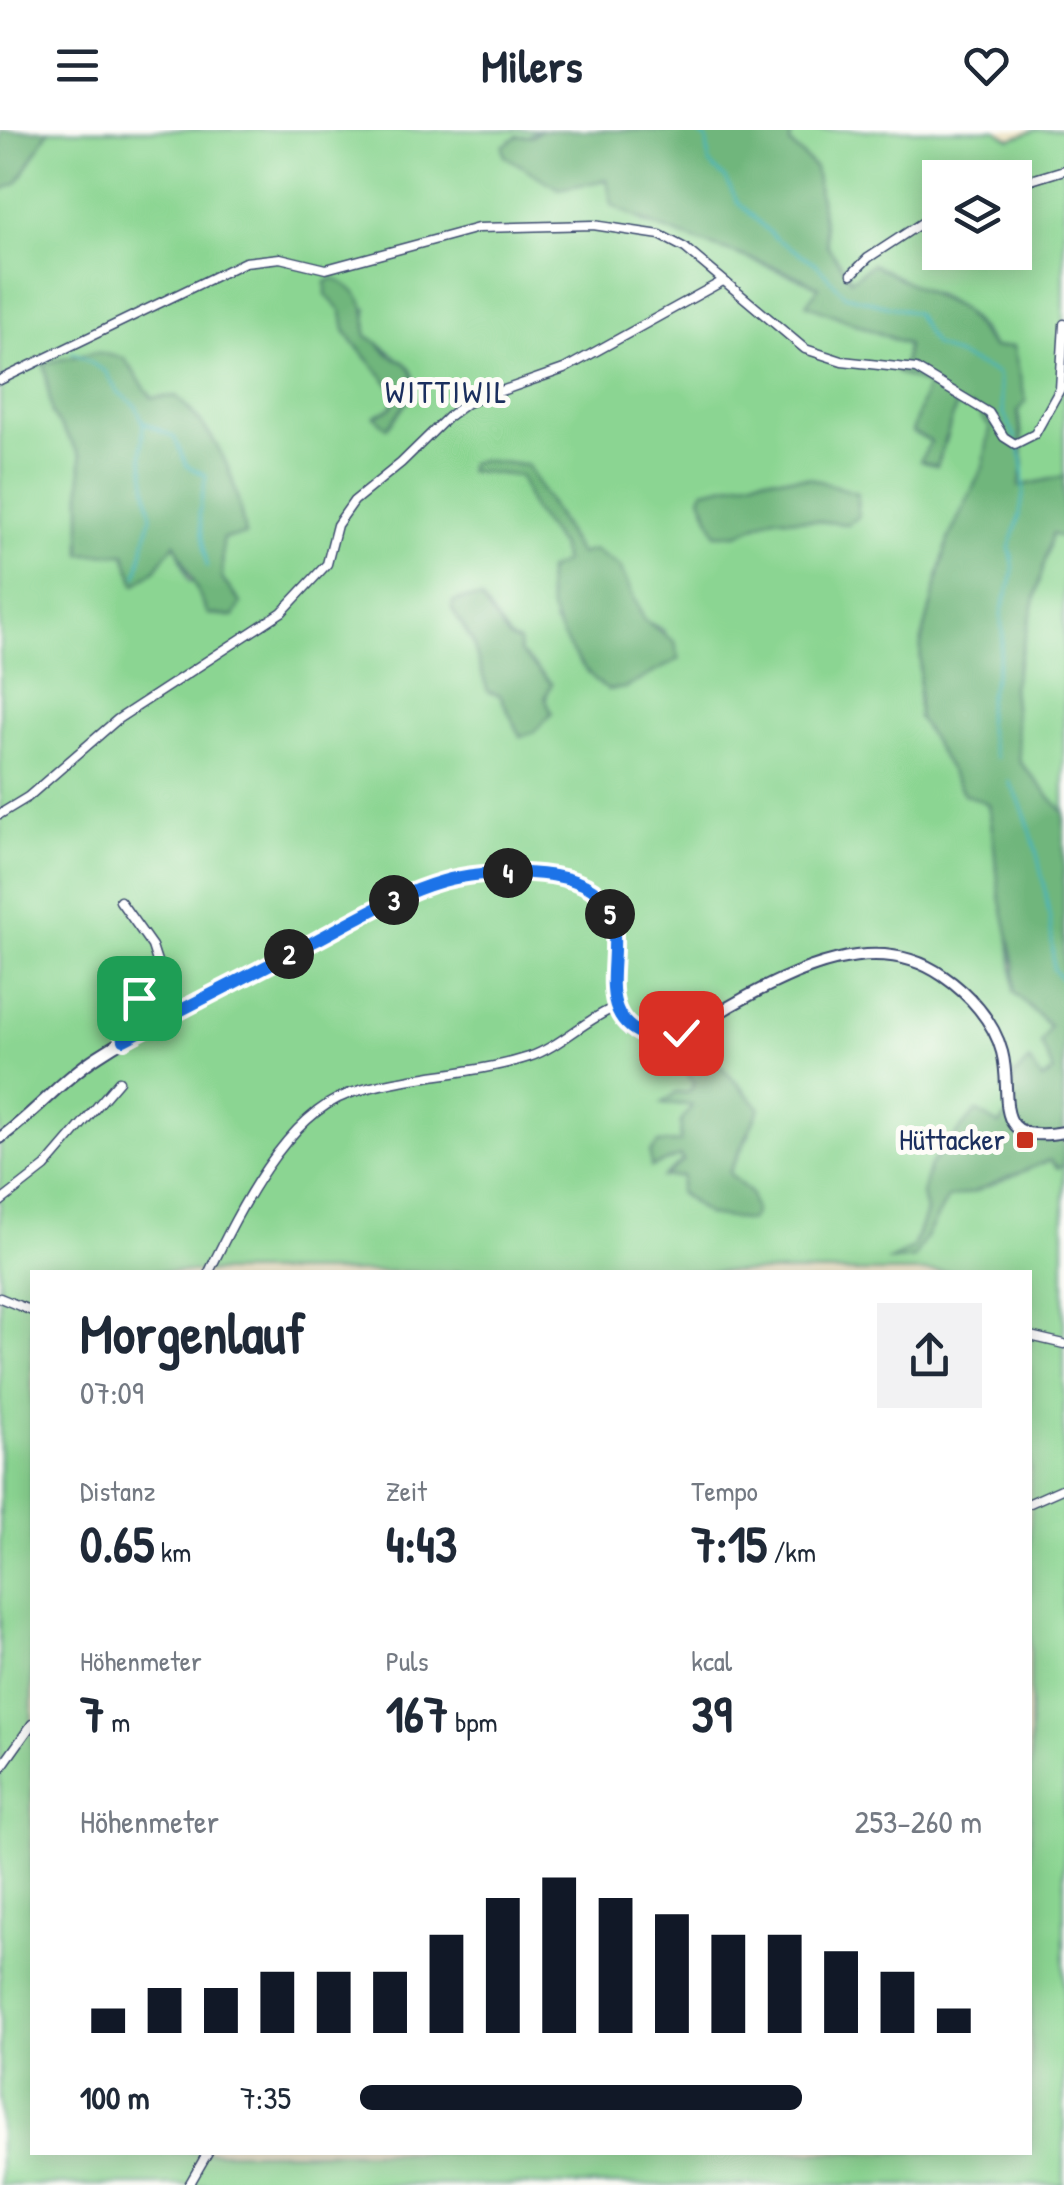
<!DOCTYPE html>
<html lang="de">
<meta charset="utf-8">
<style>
body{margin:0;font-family:"Patrick Hand",sans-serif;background:#f2f2f3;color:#1f2937;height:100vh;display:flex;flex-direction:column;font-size:38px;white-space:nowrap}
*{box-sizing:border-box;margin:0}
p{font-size:32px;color:#747a83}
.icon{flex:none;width:55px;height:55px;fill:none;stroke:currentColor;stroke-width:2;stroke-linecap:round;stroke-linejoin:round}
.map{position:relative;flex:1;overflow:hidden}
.panel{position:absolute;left:30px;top:1140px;width:1002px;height:885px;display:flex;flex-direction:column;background:#fff;border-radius:0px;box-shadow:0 5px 25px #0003}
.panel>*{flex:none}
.controls{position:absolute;left:922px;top:30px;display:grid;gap:20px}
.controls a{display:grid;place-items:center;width:110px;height:110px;border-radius:0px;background:#fff;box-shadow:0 5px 25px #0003;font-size:50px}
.pin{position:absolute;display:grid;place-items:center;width:85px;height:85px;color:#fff;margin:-42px;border-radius:20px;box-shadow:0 5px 15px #0006}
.km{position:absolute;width:50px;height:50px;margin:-25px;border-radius:50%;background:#222;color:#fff;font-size:28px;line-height:50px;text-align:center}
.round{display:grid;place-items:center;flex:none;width:105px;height:105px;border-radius:0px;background:#f2f2f3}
.overview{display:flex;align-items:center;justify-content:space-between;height:170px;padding:0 50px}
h1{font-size:55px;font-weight:700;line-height:75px}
.figures{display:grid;grid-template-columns:repeat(3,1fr);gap:15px;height:170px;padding:10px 50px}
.figures div{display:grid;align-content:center}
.figures b{font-size:50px;font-weight:700}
.figures small{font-size:28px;font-weight:400}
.figures p{font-size:28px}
.chart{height:280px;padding:20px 50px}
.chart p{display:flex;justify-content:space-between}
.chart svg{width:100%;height:180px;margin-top:10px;stroke:#111827;stroke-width:6}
ul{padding:0 50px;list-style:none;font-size:32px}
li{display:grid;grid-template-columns:160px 120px 1fr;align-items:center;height:75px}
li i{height:25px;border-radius:12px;background:#111827}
header{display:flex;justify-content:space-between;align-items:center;height:130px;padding:0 50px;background:#fff;font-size:45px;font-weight:700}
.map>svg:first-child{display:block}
</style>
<header><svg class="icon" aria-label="menu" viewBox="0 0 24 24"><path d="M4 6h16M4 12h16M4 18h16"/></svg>Milers<svg class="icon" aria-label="heart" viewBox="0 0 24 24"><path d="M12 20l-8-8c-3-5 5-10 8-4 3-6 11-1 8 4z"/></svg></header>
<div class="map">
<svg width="1064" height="2055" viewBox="0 0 1064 2055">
<rect width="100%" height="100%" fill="#fdfcf7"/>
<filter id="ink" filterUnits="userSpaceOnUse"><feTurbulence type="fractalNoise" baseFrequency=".01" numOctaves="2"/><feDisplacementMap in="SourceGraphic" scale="20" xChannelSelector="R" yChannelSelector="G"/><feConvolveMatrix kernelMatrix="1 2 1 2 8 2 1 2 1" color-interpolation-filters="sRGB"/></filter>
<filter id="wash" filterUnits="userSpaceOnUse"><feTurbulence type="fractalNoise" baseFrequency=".0048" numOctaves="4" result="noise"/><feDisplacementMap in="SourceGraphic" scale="40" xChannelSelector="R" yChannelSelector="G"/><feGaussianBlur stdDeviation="2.25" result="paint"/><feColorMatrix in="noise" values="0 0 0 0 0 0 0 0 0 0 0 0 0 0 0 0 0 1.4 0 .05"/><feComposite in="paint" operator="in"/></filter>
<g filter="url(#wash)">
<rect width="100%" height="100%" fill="#eee4c6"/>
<!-- green -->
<g fill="#8bd592" stroke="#538278" stroke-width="2.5" fill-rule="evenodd">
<path d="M49,0h492l-38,16 2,10 103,24 35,43 38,9 139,55 -13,17 100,41 -3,19 24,21 -16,47 20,9 -11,19 16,6 19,-60 19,2 16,20 -8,39 -35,73 -27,104 -3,73c22,27 51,54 68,84 6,11 29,173 28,191l36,35 -9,16 13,29 -12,7 -14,-17 -15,15 -2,32 -11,17 -23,-14 -55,82 4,18 -13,36 -23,12 24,-2 34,-60 26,-6 76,-33 8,9 6,-3v1020h-1064v-1994l18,-9zM367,179l-1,28c10,3 47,30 48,41 0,6 -5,17 -6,24l-17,6 7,-15 -45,-50 -8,-13 -3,-18zM81,326l163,79 -21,3 -1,41 19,24 -52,-22 -14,-39 -21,29 -19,13 -10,-30h-44zM527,335l53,90 57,48 7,17 19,10 16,29 -25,12 -81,-24 -19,-24 10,-61 -4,-17 -28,-36 -12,-33 -40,-4zM763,347l47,1 38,46 -74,-7 -37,17 -32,-44zM481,469l39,53 31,31 -17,49 -13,4 -21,-41 -12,-4 -16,-50zM729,946l16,14 5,43 -21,40 12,14 -33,28 -29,-22 3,-17h-17l18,-16 -3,-5 -29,11 30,-24 11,-37 -28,-2 25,-10 6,-10zM32,1142h998v880h-998z"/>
<path d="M792,0h204l14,9 26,-9h28v346l-45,11c14,-55 -12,-140 -57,-177 -26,-21 -64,-25 -90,-46l-20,16 -25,-35 -12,-77 -26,-25zM940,48h75v74h-75z"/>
<polygon points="1052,403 1064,408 1064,683 1020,632 1012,557"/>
</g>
<!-- forest -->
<g fill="#70b67c" stroke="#46726d" stroke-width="2.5">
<polygon points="0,0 49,0 18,52 0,61"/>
<path d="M541,0h251l-2,13 25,25 12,77 24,35 21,-16 90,46 31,38 20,-2 13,56 -8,9 6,54 -5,21 45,-10v62l-12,-4 -40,153 8,75 44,51v352l-6,3 -8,-8 -76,32 -26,6 -34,60 -27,3 26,-13 13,-36 -4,-18 8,-29 46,-54 24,14 11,-16 2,-32 16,-16 13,18 12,-7 -13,-29 9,-17 -36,-34 1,-27 -15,-68 -11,-93 -25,-10 -46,-77 3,-73 27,-104 35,-73 7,-39 -15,-20 -19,-2 -19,60 -17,-5 11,-20 -19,-9 15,-47 -32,-13 9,-8 3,-20 -101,-40 13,-17c-66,-35 -143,-45 -207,-82l-5,-25 -48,9 -54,-33 -2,-10 14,-10h16z"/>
<path d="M334,148c29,15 33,26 32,58 13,5 15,12 25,20 5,3 11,4 15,8 21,19 -6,48 -19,64l-13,-12 17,-8 6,-15 -43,-50 -9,-13 -3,-18 -16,-17v-13z"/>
<path d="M96,222l28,6 28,40 24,-2c46,44 59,77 69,139l-22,3 -1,41 19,24 -7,14 -26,-3 -33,-71 -21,28 -19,14 -10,-31h-44v-98l-29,-42 -8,-51z"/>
<path d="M480,330l47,5 52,89 14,-4 27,17 24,53 31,22 4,17 -54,29 -17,2c-30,-19 -70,-83 -60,-120l16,-8 -4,-17 -28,-36 -12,-33 -52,-5 2,-8z"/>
<polygon points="763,347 810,348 857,363 858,387 848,394 774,387 737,404 716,404 701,367 704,360"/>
<polygon points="466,468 481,469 509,508 519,512 520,522 552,554 545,567 552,584 534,602 521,607 500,565 488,562 472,511 452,479 453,472"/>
<polygon points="711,926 760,978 729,1043 751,1064 755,1082 750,1091 708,1085 679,1062 682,1046 663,1047 683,1031 680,1026 651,1037 650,1023 658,1013 680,1012 681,992 692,975 662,973 676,963 689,962 695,953 688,946 693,934"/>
</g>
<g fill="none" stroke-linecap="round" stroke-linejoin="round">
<!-- stream -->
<g stroke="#45b5bf" stroke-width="2.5">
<polyline points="696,0 707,10 709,34 726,49 737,71 775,108 815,133 845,165 915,183 934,215 998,244 1004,284 1016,309"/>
<polyline points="72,222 106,242 117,261 136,276 143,292 142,325 151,386 137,446"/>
<polyline points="145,293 174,307 187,336 206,345 199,384 207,436"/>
<path d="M996,628c-21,-57 -1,-64 6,-117 2,-8 -1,-16 -1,-24 3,-26 20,-41 8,-69 13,-32 20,-68 10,-101"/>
<path d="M1009,652c26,39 45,139 44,187l11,13"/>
</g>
</g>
</g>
<g filter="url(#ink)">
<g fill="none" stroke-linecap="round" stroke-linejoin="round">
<!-- minor casing -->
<g stroke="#3b4a6e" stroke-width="11">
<g id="minor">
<polyline points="1015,55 1064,40"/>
<polyline points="852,144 868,128 940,81"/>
<polyline points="0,250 245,132 280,128 326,139 478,98 593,95 660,105 685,118 805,219 842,231 916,239 989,283 1004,307 1015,314 1035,304 1060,259 1064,194"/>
<polyline points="0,684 28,667 118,589 282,482 327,434 337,395 354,371 401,333 448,287 467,273 564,239 723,151"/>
<path d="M120,771l32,45 10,31c-12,30 -48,18 -39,63"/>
<polyline points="0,1072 45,1037 119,951"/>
<path d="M209,1142c28,-57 75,-155 139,-178 58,-20 122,-18 181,-37 32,-11 56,-38 87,-50"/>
<polyline points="0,1168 32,1181"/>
<polyline points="1030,1206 1064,1214"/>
<polyline points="1030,1373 1064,1358"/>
<polyline points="0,1639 32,1594"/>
<polyline points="189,2055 208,2022"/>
</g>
</g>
<!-- tertiary casing -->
<g stroke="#3b4a6e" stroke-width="14">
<path id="tertiary" d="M0,1008c35,-25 62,-59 98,-82 57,-37 120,-65 180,-96 53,-27 106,-62 163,-78 39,-12 141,-19 165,21 22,38 -22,140 58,134 24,-2 47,-20 68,-32 62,-35 145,-76 211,-29 25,17 51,45 59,76 12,44 -15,94 62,80"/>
</g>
<!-- minor -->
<use href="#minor" stroke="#fff" stroke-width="8"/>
<!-- tertiary -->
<use href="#tertiary" stroke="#fff" stroke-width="10"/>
</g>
</g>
<g fill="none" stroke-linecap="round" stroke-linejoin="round" filter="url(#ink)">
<!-- route casing -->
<g stroke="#fff" stroke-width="20">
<path id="route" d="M139,868c-16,12 -20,23 -15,42 62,-33 126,-65 189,-98 42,-22 84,-48 130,-61 38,-11 134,-17 160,19 31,41 -19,111 43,136l35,-3"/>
</g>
<!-- route -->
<use href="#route" stroke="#1a73e8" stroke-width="12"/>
</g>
<!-- markers -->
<rect fill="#c8321e" stroke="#fdfcf7" stroke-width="4" x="1015" y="1000" width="20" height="20" rx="5"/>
<g text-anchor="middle" stroke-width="10" stroke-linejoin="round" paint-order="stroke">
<!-- poi labels -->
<g font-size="30" fill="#1b2f5e" stroke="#fdfcf7" text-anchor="end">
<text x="1005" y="1020">Hüttacker</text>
</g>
<!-- neighbourhood labels -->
<g font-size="32" letter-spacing="2.5" fill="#1b2f5e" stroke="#fdfcf7">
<text x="447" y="273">WITTIWIL</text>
</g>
</g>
</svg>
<div class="controls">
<a><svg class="icon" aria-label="layers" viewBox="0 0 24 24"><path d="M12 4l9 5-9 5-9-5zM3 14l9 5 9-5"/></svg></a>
</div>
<div class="pin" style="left:139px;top:868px;background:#1e9e55"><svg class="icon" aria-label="arrive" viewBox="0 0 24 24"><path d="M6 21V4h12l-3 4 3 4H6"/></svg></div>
<div class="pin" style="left:681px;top:903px;background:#d93025"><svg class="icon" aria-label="check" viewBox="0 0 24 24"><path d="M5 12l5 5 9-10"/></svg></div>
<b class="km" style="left:289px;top:824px">2</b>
<b class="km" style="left:394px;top:770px">3</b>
<b class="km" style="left:508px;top:743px">4</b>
<b class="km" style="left:610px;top:784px">5</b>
<section class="panel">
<div class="overview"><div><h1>Morgenlauf</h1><p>07:09</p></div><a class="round"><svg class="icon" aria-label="share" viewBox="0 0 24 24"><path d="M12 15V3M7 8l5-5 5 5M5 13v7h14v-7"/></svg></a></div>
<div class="figures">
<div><p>Distanz</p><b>0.65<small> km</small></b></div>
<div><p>Zeit</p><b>4:43</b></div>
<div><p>Tempo</p><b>7:15<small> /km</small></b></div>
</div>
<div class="figures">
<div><p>Höhenmeter</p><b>7<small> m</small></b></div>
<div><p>Puls</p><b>167<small> bpm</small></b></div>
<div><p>kcal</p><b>39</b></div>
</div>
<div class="chart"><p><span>Höhenmeter</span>253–260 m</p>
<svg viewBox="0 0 160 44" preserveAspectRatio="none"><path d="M5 44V38M15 44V33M25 44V33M35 44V29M45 44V29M55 44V29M65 44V20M75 44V11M85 44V6M95 44V11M105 44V15M115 44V20M125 44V20M135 44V24M145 44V29M155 44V38"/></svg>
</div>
<ul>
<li><b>100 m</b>7:35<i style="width:71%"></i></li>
</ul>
</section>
</div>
